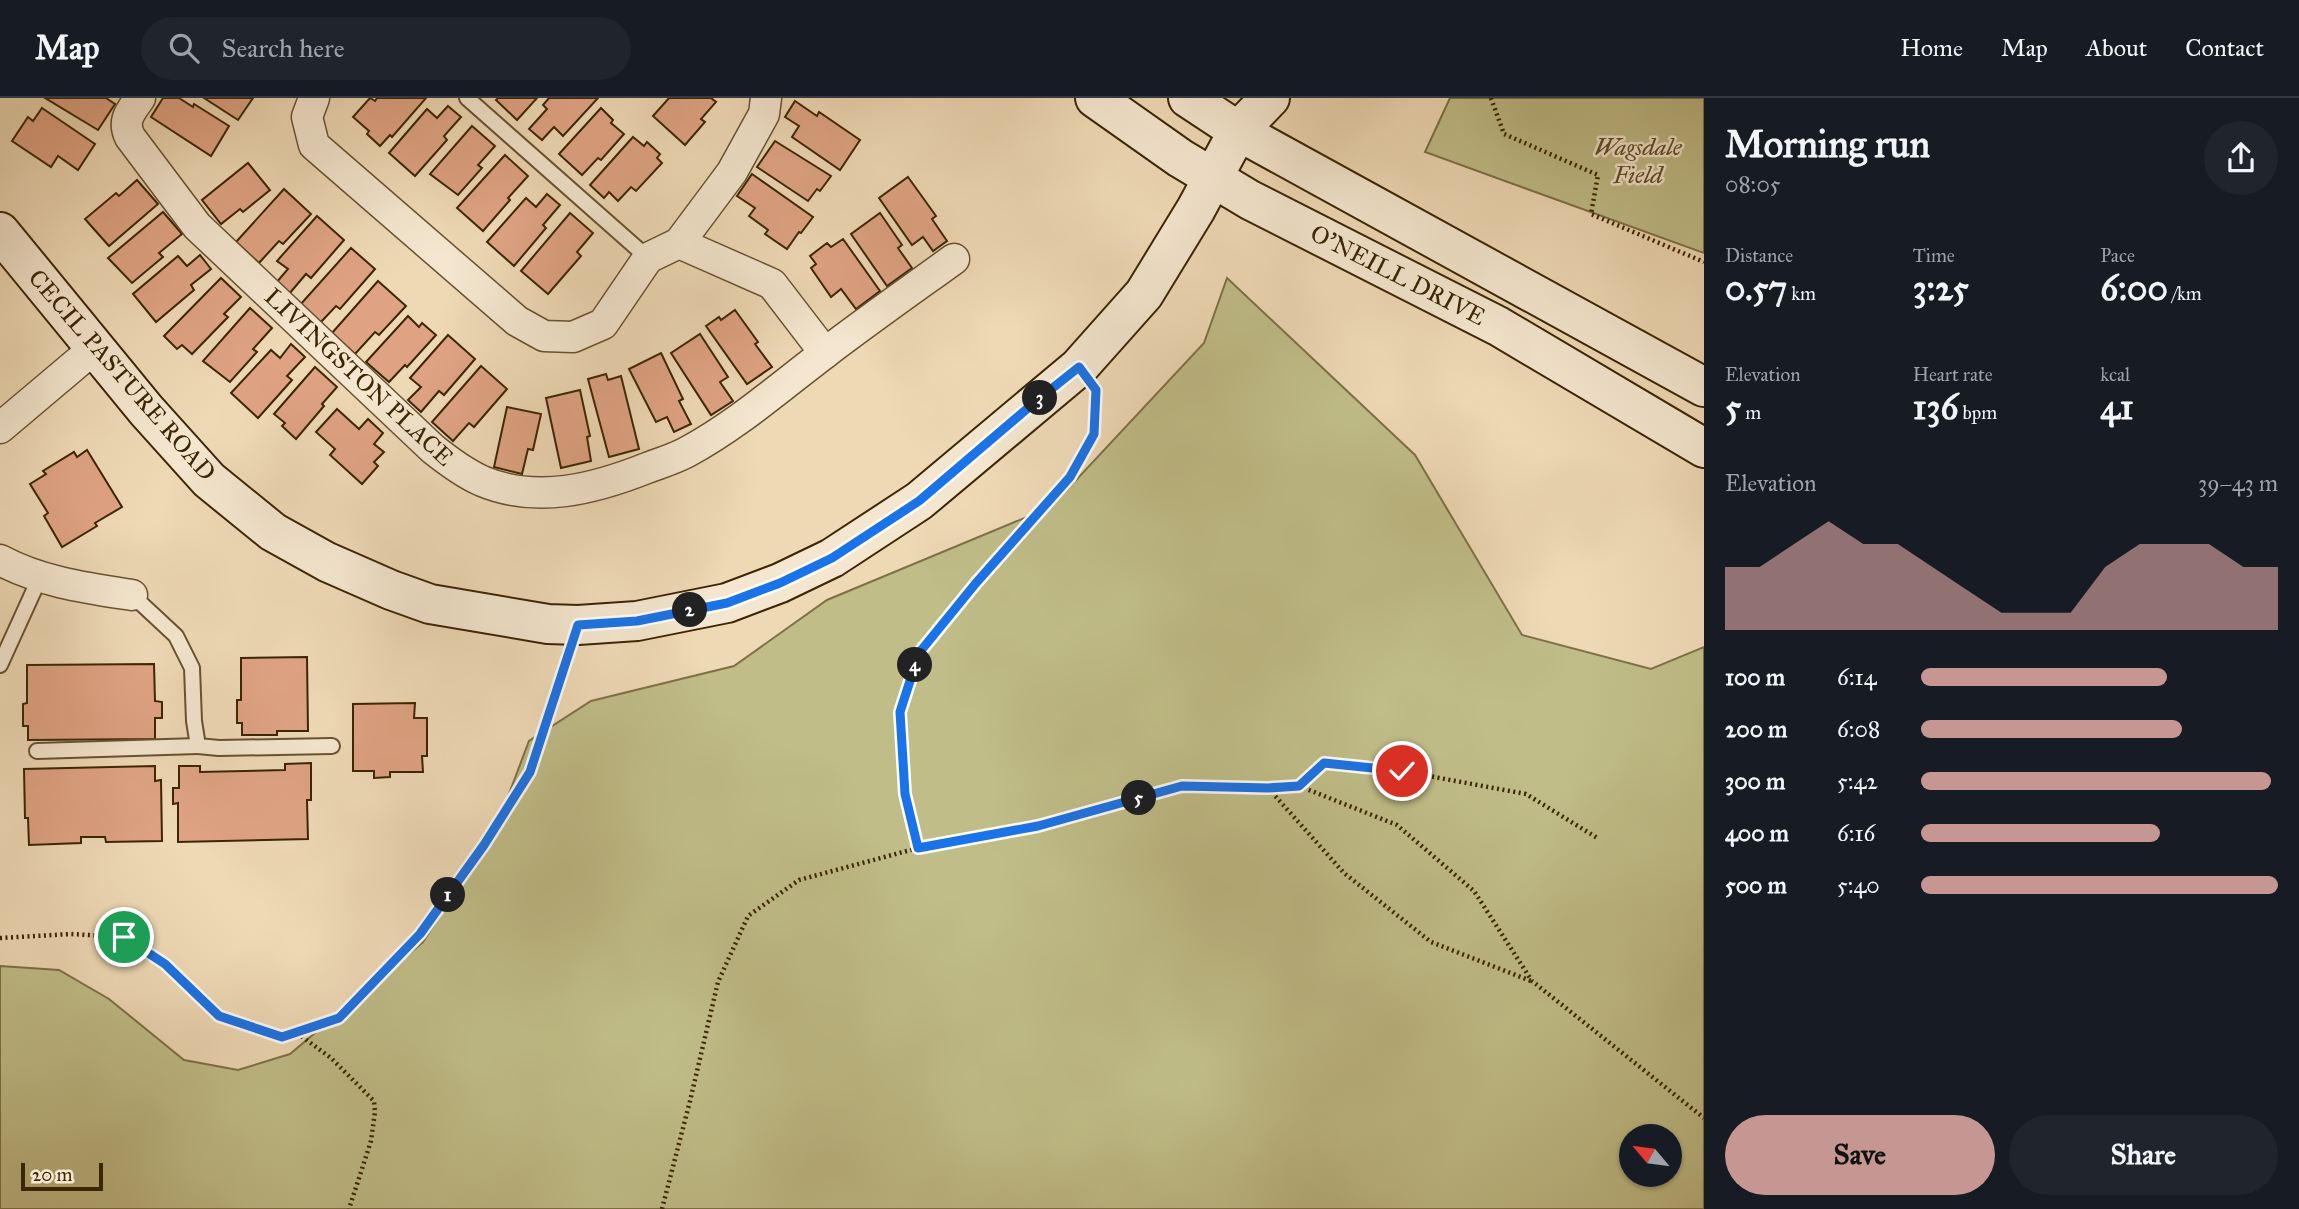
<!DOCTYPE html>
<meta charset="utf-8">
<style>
body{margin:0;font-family:"IM FELL Great Primer",serif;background:#20242c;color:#f1f3f6;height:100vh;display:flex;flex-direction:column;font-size:26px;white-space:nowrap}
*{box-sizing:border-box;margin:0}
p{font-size:23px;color:#9ea1a6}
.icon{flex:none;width:38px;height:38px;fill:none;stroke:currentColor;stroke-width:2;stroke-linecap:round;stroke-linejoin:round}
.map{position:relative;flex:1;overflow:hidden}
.panel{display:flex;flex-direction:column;background:#171b24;width:595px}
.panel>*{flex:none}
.needle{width:46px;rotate:299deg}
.fabs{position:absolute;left:1619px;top:1026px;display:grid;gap:14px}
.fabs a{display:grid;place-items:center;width:63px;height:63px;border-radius:50%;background:#171b24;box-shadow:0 2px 5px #0004;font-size:35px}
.scale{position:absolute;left:21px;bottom:18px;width:82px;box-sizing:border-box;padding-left:7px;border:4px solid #3c2503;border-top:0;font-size:19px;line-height:24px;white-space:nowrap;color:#3c2503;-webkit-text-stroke:5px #f4e6cf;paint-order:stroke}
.pin{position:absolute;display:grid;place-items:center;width:60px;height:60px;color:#fff;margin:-30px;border:4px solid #fff;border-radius:50%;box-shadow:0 2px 7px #0007}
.km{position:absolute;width:35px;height:35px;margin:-18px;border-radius:50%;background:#222;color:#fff;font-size:19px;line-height:35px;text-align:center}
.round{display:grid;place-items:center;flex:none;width:74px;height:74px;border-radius:37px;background:#20242c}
.head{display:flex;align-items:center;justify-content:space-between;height:119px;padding:0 21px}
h1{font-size:38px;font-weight:700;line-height:52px}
.metrics{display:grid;grid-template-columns:repeat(3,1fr);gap:10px;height:119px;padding:7px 21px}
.metrics div{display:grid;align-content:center}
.metrics b{font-size:35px;font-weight:700}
.metrics small{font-size:19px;font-weight:400}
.metrics p{font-size:19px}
.chart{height:196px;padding:14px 21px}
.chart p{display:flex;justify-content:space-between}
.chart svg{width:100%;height:126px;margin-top:7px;fill:#c59692;opacity:.7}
.cta{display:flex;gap:14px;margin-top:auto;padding:14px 21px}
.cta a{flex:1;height:80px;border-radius:42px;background:#c59692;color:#111;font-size:28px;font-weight:700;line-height:80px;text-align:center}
.cta a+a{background:#20242c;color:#f1f3f6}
ul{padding:0 21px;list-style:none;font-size:23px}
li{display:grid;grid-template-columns:112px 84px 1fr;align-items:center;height:52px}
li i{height:18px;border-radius:9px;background:#c59692}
header{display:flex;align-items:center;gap:42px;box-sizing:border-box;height:98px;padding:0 35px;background:#171b24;border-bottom:2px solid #363941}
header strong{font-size:33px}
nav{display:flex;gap:38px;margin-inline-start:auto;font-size:24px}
.search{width:490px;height:63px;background:#20242c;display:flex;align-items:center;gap:18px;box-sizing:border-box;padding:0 24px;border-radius:38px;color:#9ea1a6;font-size:26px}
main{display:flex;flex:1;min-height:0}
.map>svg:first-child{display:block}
</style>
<header>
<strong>Map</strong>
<div class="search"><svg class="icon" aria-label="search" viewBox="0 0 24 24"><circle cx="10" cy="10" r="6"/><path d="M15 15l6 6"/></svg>Search here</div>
<nav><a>Home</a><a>Map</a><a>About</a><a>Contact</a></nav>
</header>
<main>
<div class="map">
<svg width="1704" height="1111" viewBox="0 0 1704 1111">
<rect width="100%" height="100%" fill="#eed9b5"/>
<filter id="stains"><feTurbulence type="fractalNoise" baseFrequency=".00286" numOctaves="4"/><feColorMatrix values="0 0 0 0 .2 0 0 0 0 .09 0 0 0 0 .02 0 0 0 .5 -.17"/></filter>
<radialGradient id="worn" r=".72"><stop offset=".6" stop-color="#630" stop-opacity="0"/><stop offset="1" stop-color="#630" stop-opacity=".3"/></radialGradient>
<!-- green -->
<g fill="#c0bd88" stroke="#7e7146" stroke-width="2" fill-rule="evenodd">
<polygon points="1450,0 1704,0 1704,155 1425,54"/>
<path d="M1227,180l188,177 107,180 129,34 53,-22v562h-1704v-243l59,4 50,29 75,61 54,10 52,-16 133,-112 73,-114 33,-87 62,-40 143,-35 93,-66 224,-93 153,-164zM1631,1038h39v38h-39z"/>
</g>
<!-- building -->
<g fill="#dfa383" stroke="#3c2503" stroke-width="2">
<polygon points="45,0 106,0 115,6 98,32"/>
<polygon points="163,0 179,0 193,9 194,6 229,28 211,58 151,19"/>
<polygon points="204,0 253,0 238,22"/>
<polygon points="370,0 375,3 377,0 426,0 392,39 390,37 380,48 367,36 369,33 353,19"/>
<polygon points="498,0 537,0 517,22 496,2"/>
<polygon points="549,0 598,0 563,38 554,29 542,42 529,31 547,11 543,7"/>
<polygon points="669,0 711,0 716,4 701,21 705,24 685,47 653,18"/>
<polygon points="795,3 817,18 819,14 860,42 840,72 792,39 799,28 785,19"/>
<polygon points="448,8 461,19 444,38 447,42 415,78 389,55 427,11 437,20"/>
<polygon points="42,10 95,46 78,72 58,58 51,69 12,43 28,19 33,23"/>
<polygon points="601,10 613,22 611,25 624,36 601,62 598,60 582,77 559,56"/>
<polygon points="472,28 495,48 478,67 482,70 458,97 430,76"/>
<polygon points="633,39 644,48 647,44 660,56 657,60 662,65 636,93 631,89 618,103 609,94 604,100 590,87"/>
<polygon points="775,43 831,78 820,93 817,91 808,103 757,69"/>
<polygon points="505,57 528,78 508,100 510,102 483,133 457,110"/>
<polygon points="248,65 270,92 243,114 240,111 221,126 202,102"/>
<polygon points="752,76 813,119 801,135 799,134 787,151 765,136 768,132 749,118 755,110 737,98"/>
<polygon points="908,79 936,118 932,121 947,143 933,153 923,139 912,147 879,100"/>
<polygon points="137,82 158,106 109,148 85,121 116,95 119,98"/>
<polygon points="284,91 311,116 283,146 279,143 259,165 236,144"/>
<polygon points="547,96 560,107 543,127 546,130 514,168 487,144 526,100 536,109"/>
<polygon points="163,114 182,136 159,155 163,159 132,185 108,160"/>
<polygon points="570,115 593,135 577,154 581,158 548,196 521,173"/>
<polygon points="880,115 902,147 898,150 912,170 887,188 851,136"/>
<polygon points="317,118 344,142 311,180 306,176 289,196 276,185 288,171 277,163"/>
<polygon points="843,141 880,193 856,211 841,191 831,199 811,170 816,166 810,158 827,145 831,149"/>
<polygon points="351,150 375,171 340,211 336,208 320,225 300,207"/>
<polygon points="200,157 211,171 191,187 194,192 156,224 133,196 178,158 187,168"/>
<polygon points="221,180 241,199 224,216 228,219 192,256 182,247 177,251 164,238"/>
<polygon points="378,183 406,208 379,237 375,234 355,256 332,235"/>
<polygon points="250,210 272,230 253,251 257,254 230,284 203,263"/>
<polygon points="735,212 758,244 755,246 772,269 747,286 706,228 719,219 721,222"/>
<polygon points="408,218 419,229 422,225 436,237 407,269 405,267 389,284 366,264"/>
<polygon points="700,236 728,279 720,284 733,303 711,317 671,255"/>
<polygon points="448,237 475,261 444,297 439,293 421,314 408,302 421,289 410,280"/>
<polygon points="291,246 305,259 287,278 292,282 258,320 231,295 271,252 280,260"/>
<polygon points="661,255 683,301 679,303 691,326 674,334 667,319 656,324 629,271"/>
<polygon points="481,268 507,291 474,329 469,325 453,343 432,324"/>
<polygon points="315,269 337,289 322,306 324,308 296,341 282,328 285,325 274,316"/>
<polygon points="606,276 608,282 621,278 639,351 609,359 588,281"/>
<polygon points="580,292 590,338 587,339 591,363 561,370 546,300"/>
<polygon points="507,309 541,316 533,352 528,351 522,376 494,369"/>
<polygon points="337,311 359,331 368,321 383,335 374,346 384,354 374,364 378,368 362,386 330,357 335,351 316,334"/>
<polygon points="87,352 122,409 95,425 97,428 62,449 44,418 48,415 30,386 46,376 43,373 74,354 77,359"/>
<polygon points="307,559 308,633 277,633 277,637 242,637 242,625 237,625 237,602 241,602 241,560"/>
<polygon points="154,566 155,603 162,604 162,620 155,620 155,641 28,642 28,628 23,628 23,606 27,605 27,567"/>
<polygon points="415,605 414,620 427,620 427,658 422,658 423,674 390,674 390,679 374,680 374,673 353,673 353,606"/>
<polygon points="311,665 311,702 307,702 308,741 178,744 178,705 173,706 173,690 179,690 179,668 200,668 200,674 285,672 285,666"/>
<polygon points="155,668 155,683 161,682 162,743 106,744 105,739 81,739 81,745 29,747 28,720 25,720 24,671"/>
</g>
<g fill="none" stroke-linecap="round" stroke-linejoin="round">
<!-- lane casing -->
<g stroke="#685230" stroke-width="18">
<g id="lane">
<polyline points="467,0 648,160"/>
<polyline points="132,497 176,538 192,570 194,623 198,648 219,650 332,648"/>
<polyline points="0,567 40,479"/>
<polyline points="37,653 198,648"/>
</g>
</g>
<!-- street casing -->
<g stroke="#685230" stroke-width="33">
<g id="street">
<path d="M140,0c-10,14 -18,23 -10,39l67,89 236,223c15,12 31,24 49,32 55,23 112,8 165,-13 13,-5 27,-9 40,-16 50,-27 93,-65 138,-99 42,-32 86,-63 129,-94"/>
<polyline points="314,0 307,19 314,47 517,223 544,238 573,239 603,226 648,160 679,145 732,74 764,16 766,0"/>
<polyline points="679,145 772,186 825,255"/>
<polyline points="0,330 96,249"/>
<path d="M0,462c41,22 86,28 132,35"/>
</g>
</g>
<!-- secondary casing -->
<g stroke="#3c2503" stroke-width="42">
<g id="secondary">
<polyline points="1095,0 1180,60 1250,102 1498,228 1704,350"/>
<polyline points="1188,0 1238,33 1704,289"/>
<polyline points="0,134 146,312 209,382 273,434 327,464 391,492 430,506 548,526 578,527 637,523 727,505 780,485 832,460 919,403 1079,269 1144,196 1196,111 1238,33 1270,0"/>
</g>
</g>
<!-- path -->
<g stroke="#3c2503" stroke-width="4.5" stroke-dasharray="2 3.5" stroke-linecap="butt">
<polyline points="1491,0 1504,36 1598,77 1591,116 1704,164"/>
<polyline points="1299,688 1324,665 1402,673 1526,696 1599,741"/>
<polyline points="1268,690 1344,775 1431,844 1531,883"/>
<polyline points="918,750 905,696 900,614 919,555 976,485 1070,379 1094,336 1095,300"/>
<polyline points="0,840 71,836 124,839 165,866 219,918 283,939 339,920 420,837 484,747 530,674 568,559"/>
<polyline points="297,935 331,960 374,1003 375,1014 371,1043 349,1111"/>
<polyline points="662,1111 690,1003 718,884 748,818 799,782 918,750 1039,728 1182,688 1268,690 1299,688 1397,727 1474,793 1532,883 1704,1020"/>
</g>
<!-- lane -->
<use href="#lane" stroke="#f4e6cf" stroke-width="14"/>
<!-- street -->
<use href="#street" stroke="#f4e6cf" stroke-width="30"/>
<!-- secondary -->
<use href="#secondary" stroke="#f4e6cf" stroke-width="38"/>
</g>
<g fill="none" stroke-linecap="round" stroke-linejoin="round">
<!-- route casing -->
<g stroke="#fff" stroke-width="14">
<polyline id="route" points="124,839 165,866 219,918 282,939 339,920 420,836 484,747 530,674 578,527 637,523 727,505 780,485 832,460 919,403 1035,304 1079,269 1096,292 1094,336 1070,379 976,485 919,555 900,614 905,696 918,750 1038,728 1182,688 1268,690 1299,688 1324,665 1402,673"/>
</g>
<!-- route -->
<use href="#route" stroke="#1a73e8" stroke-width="9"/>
</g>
<g text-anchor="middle" stroke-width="5" stroke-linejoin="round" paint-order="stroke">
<!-- park labels -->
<g font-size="24" font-style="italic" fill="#5d4b24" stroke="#f4e6cf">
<text x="1638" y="57">Wagsdale<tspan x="1638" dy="28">Field</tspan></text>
</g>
<!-- street labels -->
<g font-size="24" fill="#3c2503" stroke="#f4e6cf">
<text transform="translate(1398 177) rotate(27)" y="8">O'NEILL DRIVE</text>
<text transform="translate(122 277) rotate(49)" y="8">CECIL PASTURE ROAD</text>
<text transform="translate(359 279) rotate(43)" y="8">LIVINGSTON PLACE</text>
</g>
</g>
<rect width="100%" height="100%" filter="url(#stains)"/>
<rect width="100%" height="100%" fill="url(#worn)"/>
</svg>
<div class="fabs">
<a><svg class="needle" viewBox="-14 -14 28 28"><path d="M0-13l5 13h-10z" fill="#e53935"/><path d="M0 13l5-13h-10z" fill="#9ea1a6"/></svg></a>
</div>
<div class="scale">20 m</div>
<div class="pin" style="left:124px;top:839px;background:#1e9e55"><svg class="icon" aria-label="arrive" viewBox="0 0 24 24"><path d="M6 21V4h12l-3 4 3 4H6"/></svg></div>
<div class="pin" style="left:1402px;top:673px;background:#d93025"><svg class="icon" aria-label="check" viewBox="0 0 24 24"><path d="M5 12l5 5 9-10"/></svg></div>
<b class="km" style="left:448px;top:797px">1</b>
<b class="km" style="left:690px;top:512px">2</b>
<b class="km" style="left:1040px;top:300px">3</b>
<b class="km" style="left:915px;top:567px">4</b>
<b class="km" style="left:1139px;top:700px">5</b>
</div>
<section class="panel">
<div class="head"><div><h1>Morning run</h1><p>08:05</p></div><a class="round"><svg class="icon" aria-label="share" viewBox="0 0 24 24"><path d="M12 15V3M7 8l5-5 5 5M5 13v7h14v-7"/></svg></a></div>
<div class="metrics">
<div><p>Distance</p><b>0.57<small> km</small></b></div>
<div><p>Time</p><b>3:25</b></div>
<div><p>Pace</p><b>6:00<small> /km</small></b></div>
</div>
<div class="metrics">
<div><p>Elevation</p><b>5<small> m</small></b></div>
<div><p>Heart rate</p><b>136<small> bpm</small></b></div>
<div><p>kcal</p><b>41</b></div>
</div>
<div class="chart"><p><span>Elevation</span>39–43 m</p>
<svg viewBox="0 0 160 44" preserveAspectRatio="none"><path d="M0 44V22L10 22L20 14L30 6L40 14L50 14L60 22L70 30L80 38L90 38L100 38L110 22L120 14L130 14L140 14L150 22L160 22V44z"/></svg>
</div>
<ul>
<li><b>100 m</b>6:14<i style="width:69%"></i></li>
<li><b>200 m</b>6:08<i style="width:73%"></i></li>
<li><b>300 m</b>5:42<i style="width:98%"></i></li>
<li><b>400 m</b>6:16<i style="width:67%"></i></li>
<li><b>500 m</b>5:40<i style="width:100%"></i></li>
</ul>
<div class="cta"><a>Save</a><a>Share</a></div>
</section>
</main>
